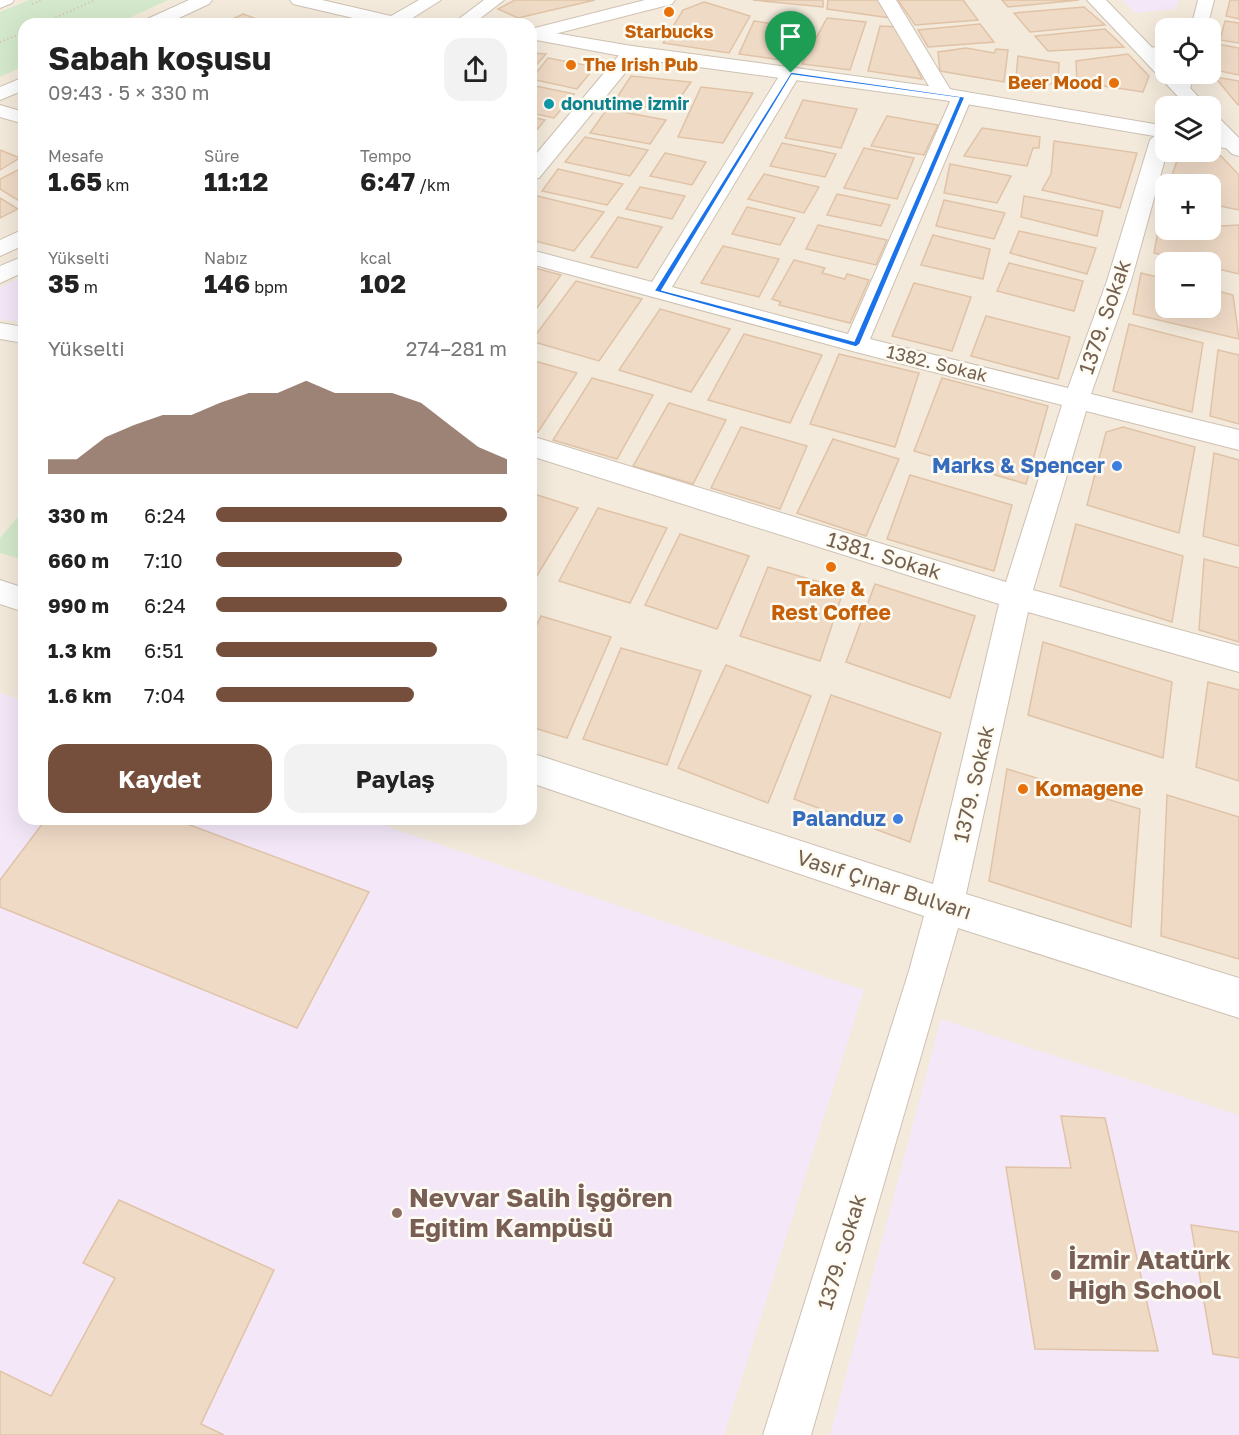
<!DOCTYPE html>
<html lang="tr">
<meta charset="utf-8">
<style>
body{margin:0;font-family:"Golos Text",sans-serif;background:#f2f2f2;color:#222;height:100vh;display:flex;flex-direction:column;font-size:22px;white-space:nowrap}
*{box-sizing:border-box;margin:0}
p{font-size:20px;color:#767676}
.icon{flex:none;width:33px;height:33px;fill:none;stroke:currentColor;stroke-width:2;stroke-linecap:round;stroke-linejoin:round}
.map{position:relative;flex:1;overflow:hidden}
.side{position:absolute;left:18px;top:18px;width:519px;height:807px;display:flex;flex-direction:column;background:#fff;border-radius:18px;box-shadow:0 6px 24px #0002}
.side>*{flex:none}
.tools{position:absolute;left:1155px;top:18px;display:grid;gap:12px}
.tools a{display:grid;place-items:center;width:66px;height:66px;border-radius:12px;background:#fff;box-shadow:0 6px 24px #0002;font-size:30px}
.pin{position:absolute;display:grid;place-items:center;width:51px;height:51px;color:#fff;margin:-62px -26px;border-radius:50% 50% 50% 0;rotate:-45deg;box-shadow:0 0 6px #0007}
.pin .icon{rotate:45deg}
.round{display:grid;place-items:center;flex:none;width:63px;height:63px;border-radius:18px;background:#f2f2f2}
.headline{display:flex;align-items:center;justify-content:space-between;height:102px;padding:0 30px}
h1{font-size:33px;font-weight:700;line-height:45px}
.metrics{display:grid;grid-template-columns:repeat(3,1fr);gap:9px;height:102px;padding:6px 30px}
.metrics div{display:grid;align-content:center}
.metrics b{font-size:26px;font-weight:700}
.metrics small{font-size:16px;font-weight:400}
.metrics p{font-size:16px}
.chart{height:168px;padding:12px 30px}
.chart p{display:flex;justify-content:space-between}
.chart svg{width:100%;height:108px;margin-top:6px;fill:#754f3c;opacity:.7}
.cta{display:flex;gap:12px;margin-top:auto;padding:12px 30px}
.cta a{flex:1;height:69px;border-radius:18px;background:#754f3c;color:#fff;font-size:24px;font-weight:700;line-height:69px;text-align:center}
.cta a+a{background:#f2f2f2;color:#222}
ul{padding:0 30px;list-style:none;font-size:20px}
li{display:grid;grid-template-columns:96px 72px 1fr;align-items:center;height:45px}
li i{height:15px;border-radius:8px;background:#754f3c}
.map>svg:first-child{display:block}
</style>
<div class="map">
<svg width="1239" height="1435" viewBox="0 0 1239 1435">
<rect width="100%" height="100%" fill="#fbf7ec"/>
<!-- residential -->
<path fill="#f3eadb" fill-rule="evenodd" d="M17,0h1222v1435h-1239v-1428zM24,24h507v795h-507zM1166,28h44v46h-44zM1166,106h44v46h-44zM1166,184h44v46h-44zM1166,262h44v46h-44z"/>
<!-- education -->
<g fill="#f4e8f8">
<polygon points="1123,0 1179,0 1176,9 1135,13"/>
<polygon points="24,275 24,323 0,319 0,288"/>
<polygon points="0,693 24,701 24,819 366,819 864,990 724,1435 0,1435"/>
<polygon points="941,1019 1239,1115 1239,1435 830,1435"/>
</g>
<!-- green -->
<g fill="#d4e9cb">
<polygon points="29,0 168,0 116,24 24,24 24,66 0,77 0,12"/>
<polygon points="24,510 24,560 0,553 0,538"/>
</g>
<!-- building -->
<g fill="#efdac6" stroke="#e0c3a7" stroke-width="1.5">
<polygon points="515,0 595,0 518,18 498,9"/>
<polygon points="753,0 823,0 823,7"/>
<polygon points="828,0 881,0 891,18 827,9"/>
<polygon points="898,0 963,0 978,20 915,25"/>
<polygon points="1002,0 1079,0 1008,7"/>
<polygon points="1230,0 1239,0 1239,19 1226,16"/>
<polygon points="704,2 750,16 729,53 663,43 683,10"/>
<polygon points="1084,7 1105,25 1030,32 1014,13"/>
<polygon points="243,14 270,24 222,24"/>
<polygon points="827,18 866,22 850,70 802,64"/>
<polygon points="754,21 802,28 788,61 739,54"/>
<polygon points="1225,21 1239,23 1239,43 1220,40"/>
<polygon points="980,24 994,42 928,47 918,30"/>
<polygon points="880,26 898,27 922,79 868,71"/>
<polygon points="1105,29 1124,47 1048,51 1035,36"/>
<polygon points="1217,44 1239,48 1239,75 1210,69 1210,62"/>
<polygon points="966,48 994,53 996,49 1008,50 1004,82 940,71 938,52"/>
<polygon points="531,53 546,54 531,71"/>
<polygon points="1128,54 1149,76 1143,92 1077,82 1076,61"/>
<polygon points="1018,56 1059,63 1058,85 1016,77"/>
<polygon points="548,58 595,67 577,89 531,79"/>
<polygon points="631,76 691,82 671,111 614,102"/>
<polygon points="1215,77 1239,81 1239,105 1238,105"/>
<polygon points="531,85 574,94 554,118 531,113"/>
<polygon points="701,87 753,93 723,143 678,137"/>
<polygon points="803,100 857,109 841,148 785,138"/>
<polygon points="607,109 666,120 650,144 590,133"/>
<polygon points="887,116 938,125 924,155 871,146"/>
<polygon points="531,117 545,120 531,137"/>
<polygon points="982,128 1040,137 1039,148 1033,148 1027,166 964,156"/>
<polygon points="585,137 648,150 630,176 565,162"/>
<polygon points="1054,141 1137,153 1120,208 1042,190 1051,174"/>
<polygon points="782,143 836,154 825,177 770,166"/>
<polygon points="864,148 914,158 897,199 844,188"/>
<polygon points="0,150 20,158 0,170"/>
<polygon points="1180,152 1221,156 1239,175 1239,210 1210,204 1210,184 1169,184"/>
<polygon points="665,153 706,162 692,185 650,176"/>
<polygon points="950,164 1011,176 997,203 944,193"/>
<polygon points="24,167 24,204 0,189 0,179"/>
<polygon points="558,169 623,184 607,205 542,191"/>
<polygon points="764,174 819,187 804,213 748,199"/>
<polygon points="640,187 685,196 672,219 626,209"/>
<polygon points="837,194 890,205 881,226 827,215"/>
<polygon points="537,196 604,212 574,251 531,240 531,203"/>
<polygon points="1024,196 1103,211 1097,236 1021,217"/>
<polygon points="0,198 18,209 0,218"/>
<polygon points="944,200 1005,213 994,239 936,226"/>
<polygon points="747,207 795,218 780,245 732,234"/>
<polygon points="1162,210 1166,211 1166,230 1210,230 1210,223 1221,226 1239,225 1239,274 1210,267 1210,262 1192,262 1154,253"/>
<polygon points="618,217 662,227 637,268 591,257"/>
<polygon points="818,225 887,240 876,265 806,249"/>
<polygon points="1019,231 1096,248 1087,274 1010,253"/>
<polygon points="933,235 990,249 983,279 921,265"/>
<polygon points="723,246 779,259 759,297 701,283"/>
<polygon points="794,260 825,268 822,273 845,279 847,274 869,280 850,323 779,305 781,302 772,299"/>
<polygon points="1009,263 1083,281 1074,311 997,291"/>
<polygon points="531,267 561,275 531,316"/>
<polygon points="1141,273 1166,279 1166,308 1210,308 1210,289 1233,295 1239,339 1133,314"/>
<polygon points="576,281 642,299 599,361 531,341"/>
<polygon points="914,283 971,297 952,351 892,336"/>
<polygon points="660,309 730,329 691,392 619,370"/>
<polygon points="986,316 1070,337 1058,379 971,356"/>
<polygon points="1129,324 1203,343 1192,412 1113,391"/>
<polygon points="744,334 822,355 790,423 708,400"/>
<polygon points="1218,350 1239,355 1239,424 1210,416"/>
<polygon points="839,354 919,373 895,447 810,424"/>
<polygon points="531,360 577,373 538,432 531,430"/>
<polygon points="592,378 653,395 617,459 553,440"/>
<polygon points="942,378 1048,406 1026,484 914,451"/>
<polygon points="669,403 726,420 693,484 633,466"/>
<polygon points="741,427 807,446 780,509 711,488"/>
<polygon points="1123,427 1195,447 1179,533 1087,505 1106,432"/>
<polygon points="833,439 899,459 866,536 797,513"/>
<polygon points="1214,453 1239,460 1239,546 1203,536"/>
<polygon points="910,475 1012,505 994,571 887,539"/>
<polygon points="531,493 578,508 535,579 531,578"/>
<polygon points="598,508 667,528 630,603 559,581"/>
<polygon points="1076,524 1183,556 1172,622 1060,586"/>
<polygon points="680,534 749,556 717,629 645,605"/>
<polygon points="1204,559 1239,568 1239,642 1199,630"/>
<polygon points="768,567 844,589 820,661 740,636"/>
<polygon points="875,584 975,616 950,698 846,662"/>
<polygon points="541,616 611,637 567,738 531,727 531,637"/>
<polygon points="1043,642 1172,682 1163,758 1028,715"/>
<polygon points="621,648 701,671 667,765 583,739"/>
<polygon points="726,665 811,696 768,803 678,768"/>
<polygon points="1208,682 1239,690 1239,781 1196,767"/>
<polygon points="831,695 941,733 910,842 794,799"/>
<polygon points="1007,769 1140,809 1131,927 989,881"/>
<polygon points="1167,795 1239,817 1239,959 1161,936"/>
<polygon points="46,819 174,819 369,892 297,1028 0,907 0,880"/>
<polygon points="1061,1116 1105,1118 1158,1351 1035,1349 1006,1167 1071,1168"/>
<polygon points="119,1200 274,1270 201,1424 224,1435 0,1435 0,1371 51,1396 115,1278 83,1263"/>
<polygon points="1191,1225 1239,1232 1239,1358 1213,1354"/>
</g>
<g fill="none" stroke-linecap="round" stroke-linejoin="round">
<!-- service casing -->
<g stroke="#cdc1b2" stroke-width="2">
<g id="service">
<polygon points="1210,39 1217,40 1218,42 1210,45"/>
<polygon points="1166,45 1166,51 1144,55 1139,52 1140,50"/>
</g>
</g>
<!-- pedestrian casing -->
<g stroke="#cdc1b2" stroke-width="2">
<g id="pedestrian">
<polygon points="0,0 14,0 12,3 0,8"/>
<polygon points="1198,0 1214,0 1207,28 1191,28"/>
<polygon points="1178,74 1195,74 1188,94 1176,94 1173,90"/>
</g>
</g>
<!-- minor casing -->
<g stroke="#cdc1b2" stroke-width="2">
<g id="minor">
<polygon points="189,0 212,0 209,4 166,24 142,24 145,20"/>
<polygon points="878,0 896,0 953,94 950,98 936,98"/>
<polygon points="1087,0 1106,0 1166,62 1166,74 1177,74 1207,106 1187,106"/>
<polygon points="632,46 639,48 641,52 639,56 539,178 531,179 531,160 625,48"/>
<polygon points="791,67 798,69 801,73 672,287 848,334 952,97 955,93 969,93 972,97 870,339 1068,388 1107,281 1150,140 1159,132 1166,130 1167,152 1131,281 1091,394 1239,430 1239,450 1086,411 1033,590 1239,646 1239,672 1028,612 966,894 1239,978 1239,1018 958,928 811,1435 763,1435 909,971 924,916 531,783 531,753 933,884 999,604 531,456 531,436 1006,582 1062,405 856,352 531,264 531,250 652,282 781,73 784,69"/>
<polygon points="24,77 24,90 0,100 0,87"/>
<polygon points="0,105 24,112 24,124 0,117"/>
<polygon points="1210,114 1217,116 1239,138 1239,156 1232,154 1210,132"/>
<polygon points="0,323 24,327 24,343 0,339"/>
<polygon points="0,580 24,588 24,612 0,604"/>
</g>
</g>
<!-- tertiary casing -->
<g stroke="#cdc1b2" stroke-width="2">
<g id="tertiary">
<polygon points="290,0 322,0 391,16 419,0 441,0 403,24 379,24 293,4"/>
<polygon points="484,0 504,0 473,24 452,24"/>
<polygon points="531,29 632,46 943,88 1166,126 1166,138 943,100 632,58 531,39"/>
<polygon points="1210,133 1239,139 1239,151 1210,145"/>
</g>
</g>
<!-- secondary casing -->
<g stroke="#d0c2b0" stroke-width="2">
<g id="secondary">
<polygon points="645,0 675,0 672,4 531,40 531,29"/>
<polygon points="393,17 414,20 417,24 380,24 383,20"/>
<polygon points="24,229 24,245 0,256 0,240"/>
<polygon points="24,256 24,272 0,283 0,266"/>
</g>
</g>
<!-- path -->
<g stroke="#d4bea8" stroke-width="2" stroke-dasharray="1 3" stroke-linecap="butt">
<polyline points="32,4 42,0"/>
<polyline points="41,24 95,0"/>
<polyline points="0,42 24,32"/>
</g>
<!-- service -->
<use href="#service" fill="#fff" fill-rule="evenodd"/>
<!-- pedestrian -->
<use href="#pedestrian" fill="#fff" fill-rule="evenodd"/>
<!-- minor -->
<use href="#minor" fill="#fff" fill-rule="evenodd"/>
<!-- tertiary -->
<use href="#tertiary" fill="#fff" fill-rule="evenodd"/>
<!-- secondary -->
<use href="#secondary" fill="#fff" fill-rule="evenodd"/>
</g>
<!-- route -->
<path fill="#1a73e8" stroke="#fff" stroke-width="1.5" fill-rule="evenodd" d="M791,72l174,25 -105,247 -4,3 -202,-56zM792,75l167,23 -105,243 -192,-51z"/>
<!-- markers -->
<g fill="#e8710a" stroke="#fefbf3" stroke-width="2">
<circle cx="669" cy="12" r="6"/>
<circle cx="571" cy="65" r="6"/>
<circle cx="1114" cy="83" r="6"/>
<circle cx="831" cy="567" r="6"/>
<circle cx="1023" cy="789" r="6"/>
</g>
<circle fill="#0f9aa8" stroke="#fefbf3" stroke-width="2" cx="549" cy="104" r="6"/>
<g fill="#3f7fe0" stroke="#fefbf3" stroke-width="2">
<circle cx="1117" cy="466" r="6"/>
<circle cx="898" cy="819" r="6"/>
</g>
<g fill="#8d6e63" stroke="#fefbf3" stroke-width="2">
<circle cx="397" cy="1213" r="6"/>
<circle cx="1056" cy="1275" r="6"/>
</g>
<g text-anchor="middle" stroke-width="5" stroke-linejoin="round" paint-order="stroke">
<!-- far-food labels -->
<g font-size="18" font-weight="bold" fill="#c56008" stroke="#fefbf3">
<text x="669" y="38">Starbucks</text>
<text x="583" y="71" text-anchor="start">The Irish Pub</text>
<text x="1102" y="89" text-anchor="end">Beer Mood</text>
</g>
<!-- far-culture labels -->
<g font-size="18" font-weight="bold" fill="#0d838f" stroke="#fefbf3" text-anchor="start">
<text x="561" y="110">donutime izmir</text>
</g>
<!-- far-street labels -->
<g font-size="18" fill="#756150" stroke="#fefbf3">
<text transform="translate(937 364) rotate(14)" y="6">1382. Sokak</text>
</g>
<!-- street labels -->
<g font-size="21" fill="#756150" stroke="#fefbf3">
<text transform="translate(1105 317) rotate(-71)" y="7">1379. Sokak</text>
<text transform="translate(884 556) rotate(17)" y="7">1381. Sokak</text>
<text transform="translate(974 784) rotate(-77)" y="7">1379. Sokak</text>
<text transform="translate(884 885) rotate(18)" y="7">Vasıf Çınar Bulvarı</text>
<text transform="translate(842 1252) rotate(-73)" y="7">1379. Sokak</text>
</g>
<!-- shop labels -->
<g font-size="21" font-weight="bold" fill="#366cbe" stroke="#fefbf3" text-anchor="end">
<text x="1105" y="473">Marks &amp; Spencer</text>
<text x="886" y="826">Palanduz</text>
</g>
<!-- food labels -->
<g font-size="21" font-weight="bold" fill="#c56008" stroke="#fefbf3">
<text x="831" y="596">Take &amp;<tspan x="831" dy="24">Rest Coffee</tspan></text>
<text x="1035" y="796" text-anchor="start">Komagene</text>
</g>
<!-- near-education labels -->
<g font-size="26" font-weight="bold" fill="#785e54" stroke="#fefbf3" text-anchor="start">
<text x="409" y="1207">Nevvar Salih İşgören<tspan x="409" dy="30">Eğitim Kampüsü</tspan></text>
<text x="1068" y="1269">İzmir Atatürk<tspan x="1068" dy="30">High School</tspan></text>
</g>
</g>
</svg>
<div class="tools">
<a><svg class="icon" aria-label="locate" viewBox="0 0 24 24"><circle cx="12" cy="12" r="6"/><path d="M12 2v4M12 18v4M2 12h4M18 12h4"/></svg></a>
<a><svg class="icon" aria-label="layers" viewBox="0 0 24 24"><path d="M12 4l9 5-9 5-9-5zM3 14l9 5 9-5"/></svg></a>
<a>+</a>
<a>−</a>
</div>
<div class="pin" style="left:791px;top:73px;background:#1e9e55"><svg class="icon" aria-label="arrive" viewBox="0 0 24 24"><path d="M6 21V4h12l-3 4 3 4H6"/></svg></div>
<section class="side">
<div class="headline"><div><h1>Sabah koşusu</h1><p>09:43 · 5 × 330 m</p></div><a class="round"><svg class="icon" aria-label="share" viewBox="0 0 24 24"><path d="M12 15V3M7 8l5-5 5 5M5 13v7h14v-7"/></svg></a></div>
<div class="metrics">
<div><p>Mesafe</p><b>1.65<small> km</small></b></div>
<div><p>Süre</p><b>11:12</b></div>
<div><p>Tempo</p><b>6:47<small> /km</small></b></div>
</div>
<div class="metrics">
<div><p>Yükselti</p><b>35<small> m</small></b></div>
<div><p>Nabız</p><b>146<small> bpm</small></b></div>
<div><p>kcal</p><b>102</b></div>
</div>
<div class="chart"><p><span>Yükselti</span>274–281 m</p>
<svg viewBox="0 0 160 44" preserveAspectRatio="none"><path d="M0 44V38L10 38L20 29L30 24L40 20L50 20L60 15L70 11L80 11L90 6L100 11L110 11L120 11L130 15L140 24L150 33L160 38V44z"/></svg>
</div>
<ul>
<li><b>330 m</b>6:24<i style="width:100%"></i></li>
<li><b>660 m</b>7:10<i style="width:64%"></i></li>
<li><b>990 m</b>6:24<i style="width:100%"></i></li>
<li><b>1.3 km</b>6:51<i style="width:76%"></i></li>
<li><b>1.6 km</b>7:04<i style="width:68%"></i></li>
</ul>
<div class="cta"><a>Kaydet</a><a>Paylaş</a></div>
</section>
</div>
